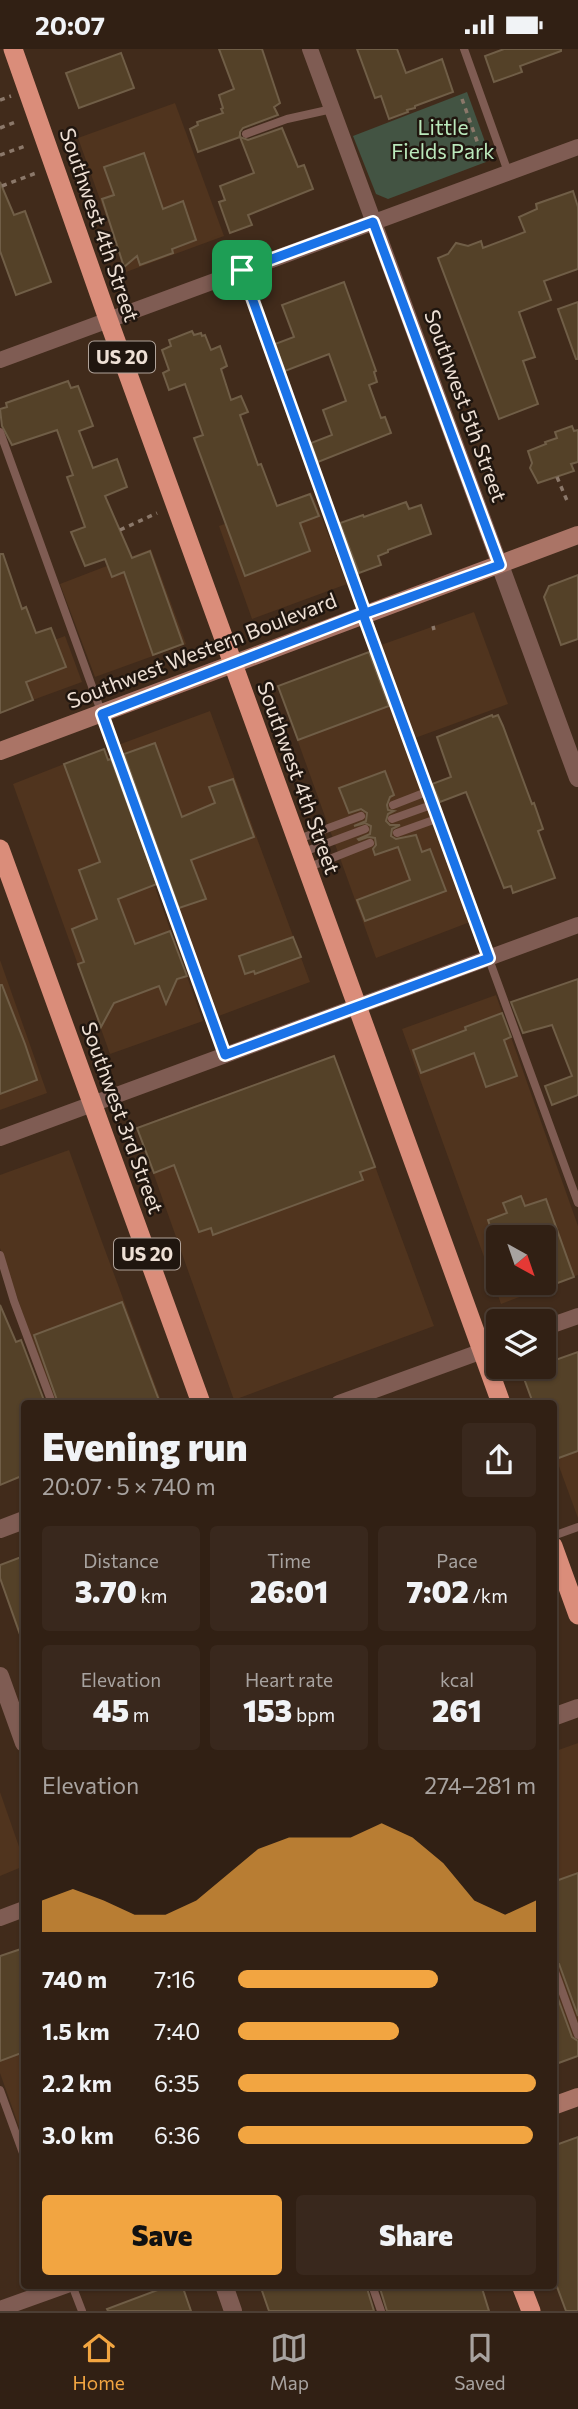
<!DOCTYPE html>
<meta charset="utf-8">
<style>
body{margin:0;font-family:Commissioner,sans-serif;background:#39281d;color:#f1f3f6;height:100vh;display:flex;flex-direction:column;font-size:26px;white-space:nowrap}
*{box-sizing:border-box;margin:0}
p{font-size:23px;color:#a8a3a0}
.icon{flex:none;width:38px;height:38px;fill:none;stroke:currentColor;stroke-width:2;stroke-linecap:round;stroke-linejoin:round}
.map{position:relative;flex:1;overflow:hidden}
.side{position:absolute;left:21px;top:1351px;width:536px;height:889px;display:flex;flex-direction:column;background:#312014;border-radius:7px;box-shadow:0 2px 5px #0004,0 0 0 2px #4c3e34}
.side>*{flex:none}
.needle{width:46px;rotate:140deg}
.controls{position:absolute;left:486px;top:1176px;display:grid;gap:14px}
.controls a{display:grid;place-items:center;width:70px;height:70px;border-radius:7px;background:#312014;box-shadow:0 2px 5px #0004,0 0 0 2px #4c3e34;font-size:35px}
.pin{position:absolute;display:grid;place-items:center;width:60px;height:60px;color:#fff;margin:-30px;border-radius:14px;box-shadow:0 4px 10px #0006}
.round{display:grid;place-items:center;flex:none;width:74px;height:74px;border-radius:7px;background:#39281d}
.headline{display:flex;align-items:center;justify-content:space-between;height:119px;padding:0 21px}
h1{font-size:38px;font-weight:800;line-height:52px}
.metrics{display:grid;grid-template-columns:repeat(3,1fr);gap:10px;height:119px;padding:7px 21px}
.metrics div{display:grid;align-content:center;border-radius:7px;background:#39281d;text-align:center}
.metrics b{font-size:30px;font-weight:800}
.metrics small{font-size:19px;font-weight:400}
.metrics p{font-size:19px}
.chart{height:196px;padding:14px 21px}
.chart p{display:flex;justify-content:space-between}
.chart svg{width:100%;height:126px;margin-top:7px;fill:#f2a541;opacity:.7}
.action{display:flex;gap:14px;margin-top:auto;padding:14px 21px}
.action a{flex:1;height:80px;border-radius:7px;background:#f2a541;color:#111;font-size:28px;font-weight:800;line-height:80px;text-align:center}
.action a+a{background:#39281d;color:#f1f3f6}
ul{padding:0 21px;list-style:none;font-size:23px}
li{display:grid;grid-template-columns:112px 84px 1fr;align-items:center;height:52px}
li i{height:18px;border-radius:9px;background:#f2a541}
.status{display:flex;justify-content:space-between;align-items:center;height:49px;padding:0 35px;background:#312014;direction:ltr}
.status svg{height:19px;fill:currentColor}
.menu{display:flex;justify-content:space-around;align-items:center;height:98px;border-top:2px solid #4c3e34;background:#312014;font-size:19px;color:#a8a3a0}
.menu a{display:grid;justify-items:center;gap:4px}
.menu .selected{color:#f2a541}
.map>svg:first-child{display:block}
</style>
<div class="status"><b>20:07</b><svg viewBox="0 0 49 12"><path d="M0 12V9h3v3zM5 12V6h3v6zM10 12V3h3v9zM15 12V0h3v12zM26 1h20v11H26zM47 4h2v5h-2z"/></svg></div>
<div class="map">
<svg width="578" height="2262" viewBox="0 0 578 2262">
<rect width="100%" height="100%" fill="#412b1b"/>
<!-- built -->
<g fill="#50341e" fill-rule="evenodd">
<polygon points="175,54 224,187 126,223 78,89"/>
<polygon points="312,443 347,535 252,570 219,477"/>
<polygon points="151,500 186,595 95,628 60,535"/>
<polygon points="474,563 508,655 415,689 381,596"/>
<polygon points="65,587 82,633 0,663 0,611"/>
<polygon points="369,603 470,873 376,909 278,637"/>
<polygon points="210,662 310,933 216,968 118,696"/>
<polygon points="105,699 203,972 110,1005 13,735"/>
<polygon points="0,911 47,1044 0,1061"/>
<path d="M496,946l82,231v49l-77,29 -99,-275zM499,1188h45v46h-45z"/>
<polygon points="334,1006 434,1277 234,1351 137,1078"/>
<polygon points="69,1101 102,1193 162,1354 54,1354 0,1199 0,1126"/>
<polygon points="578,1307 578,1469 553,1401 553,1354 536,1354 526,1326"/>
<polygon points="578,1694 578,2007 553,2016 553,1703"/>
<polygon points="0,1743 24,1812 24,1817 0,1827"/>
<polygon points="24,1898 24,2092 0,2024 0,1907"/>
</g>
<!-- green -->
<polygon fill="#435443" points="467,43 488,101 489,106 486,113 388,150 376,145 353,87"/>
<!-- building -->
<g fill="#544128" stroke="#705e47" stroke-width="2">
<polygon points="219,0 262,0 280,54 274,58 278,66 243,79 240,83 240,88 198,103 190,80 198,76 197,73 223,64 221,60 223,59 219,46 234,40"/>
<polygon points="357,0 397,0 406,24 442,10 453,43 415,57 415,59 407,61 408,63 389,70 381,47 375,49"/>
<polygon points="504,0 561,0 561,2 520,17 522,23 494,33 485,7"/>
<polygon points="121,4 134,39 79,59 66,24"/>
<polygon points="282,79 298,118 304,116 313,140 248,166 252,176 230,184 219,153 225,151 220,137 254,124 240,88 248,91"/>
<polygon points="144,104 163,160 183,152 196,191 172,200 173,204 140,216 137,207 124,218 102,150 114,146 104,118"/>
<polygon points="0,133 14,166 25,162 51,233 16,246 0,202"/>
<polygon points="573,142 578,158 578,220 544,232 551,251 519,263 535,308 523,312 538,355 499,370 438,209 448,205 456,194 468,197 481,192 483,199 525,183 519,168 537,160 536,155"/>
<polygon points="344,233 376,322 374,323 377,333 369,336 381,369 385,368 391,384 318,413 311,394 332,386 323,361 346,352 329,305 285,322 275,295 294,288 282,256"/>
<polygon points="578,253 578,310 576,310 558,260"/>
<polygon points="192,282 194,286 201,284 202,287 205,286 211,301 220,297 227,317 221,320 231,351 241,347 248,363 240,366 258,416 261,415 277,457 310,445 319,467 300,474 310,502 245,527 194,389 203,386 185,335 169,341 163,324 169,321 162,301 171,297 169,291"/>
<polygon points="68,332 71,339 78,337 93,377 79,382 93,419 117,410 127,438 105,447 132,509 150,502 183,595 153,606 124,523 112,528 105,510 85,517 71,483 85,478 67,428 73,426 57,381 12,396 2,377 0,360 7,358 6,354"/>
<polygon points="572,377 574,382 578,381 578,413 571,415 574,422 538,434 530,419 532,414 528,402 546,395 545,393 557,389 555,383"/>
<polygon points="406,453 409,460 421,456 431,485 388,501 388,503 378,507 381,516 359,524 340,474 363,466 364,468"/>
<polygon points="0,505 3,505 22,560 26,558 36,584 51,579 66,618 26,633 33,651 0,664"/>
<polygon points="578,526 578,590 561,596 544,548 549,537"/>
<polygon points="369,603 389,657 298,691 278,637"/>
<polygon points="492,666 493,668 498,666 503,677 532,755 534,754 543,780 538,782 555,829 513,844 511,837 504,839 466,743 440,753 432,735 451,728 437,688"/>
<polygon points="155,694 182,768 215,754 209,738 233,730 254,788 191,811 206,850 179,859 124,705"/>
<polygon points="104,700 108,711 111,710 157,835 118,850 135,895 170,882 187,927 177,930 166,955 159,937 114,954 101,978 78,915 84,913 72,880 97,870 79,821 100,813 64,715"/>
<polygon points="385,722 394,746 390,748 387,756 388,761 394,762 388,765 386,772 390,776 400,776 392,780 391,787 396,790 416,786 422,803 430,800 446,842 365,872 357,851 410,831 398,798 375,806 373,800 376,796 375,789 368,788 359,791 358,790 370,785 371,777 365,774 354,777 366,772 367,764 361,760 349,764 339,739"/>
<polygon points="293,888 301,908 255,925 254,922 245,925 239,907"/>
<polygon points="578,930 578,1046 552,1056 545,1037 572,1027 552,976 523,984 511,953"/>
<polygon points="0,936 2,936 25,995 37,1031 0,1045"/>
<polygon points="502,964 511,988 504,991 517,1027 486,1038 474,1004 421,1024 413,1001 466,981 465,978"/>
<polygon points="334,1007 375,1118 360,1123 363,1131 213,1186 211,1179 199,1183 174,1116 154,1124 137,1079"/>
<polygon points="521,1147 525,1157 546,1150 574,1228 544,1239 544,1188 494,1188 488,1171 507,1164 503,1154"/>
<polygon points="122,1253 160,1354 58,1354 34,1286"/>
<polygon points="0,1256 16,1293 21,1291 45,1354 24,1354 24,1426 0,1436"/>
<polygon points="578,1303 578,1402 553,1411 553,1354 533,1354 522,1324 544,1318 544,1315"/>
<polygon points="24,1507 24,1590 22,1591 0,1529 0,1516"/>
<polygon points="578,1824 578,1967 559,1915 553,1911 553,1833"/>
<polygon points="24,1899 24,2003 0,2012 0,1907"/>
<polygon points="553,1936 572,1988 578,1992 578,2007 553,2016"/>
<polygon points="578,2088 578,2262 566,2262 553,2227 553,2097"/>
<polygon points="171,2236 182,2236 191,2262 108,2262 107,2260"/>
<polygon points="260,2236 366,2236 374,2262 269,2262"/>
<polygon points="379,2236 481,2236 489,2262 387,2262"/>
</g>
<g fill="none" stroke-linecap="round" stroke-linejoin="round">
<!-- path -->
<g stroke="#8b786a" stroke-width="3.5" stroke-dasharray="5 5" stroke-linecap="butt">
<polyline points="462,50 478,95"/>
<polyline points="0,51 11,47"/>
<polyline points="0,79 18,72"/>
<polyline points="0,106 28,96"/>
<polyline points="2,137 36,124"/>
<polyline points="557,428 568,454"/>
<polyline points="120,481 157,464"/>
<polyline points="433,577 434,581"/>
</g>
<!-- service -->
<g stroke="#7f5c53" stroke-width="8">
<polyline points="464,0 508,123"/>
<polyline points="246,85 287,70 332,60"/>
<polyline points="242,221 365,564"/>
<polyline points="0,383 225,1005"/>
<polyline points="363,565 578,1154"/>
<polyline points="393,756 429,742"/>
<polyline points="392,770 434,755"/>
<polyline points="397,784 439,769"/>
<polyline points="296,791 361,767"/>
<polyline points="301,804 365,780"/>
<polyline points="307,819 370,794"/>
<polyline points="0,1206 14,1252 52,1354"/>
<polyline points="553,1487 578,1478"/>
<polyline points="553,1917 578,1986"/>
<polyline points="0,2041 24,2107"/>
<polyline points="72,2236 82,2262"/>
<polyline points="372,2236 381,2262"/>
</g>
<!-- minor -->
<g stroke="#7f5c53" stroke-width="16">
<polyline points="310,0 500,516"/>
<polyline points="0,311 578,98"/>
<polyline points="0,1089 578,876"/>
<polyline points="544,1279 578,1267"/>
<polyline points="339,1354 499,1296"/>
<polyline points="0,1869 24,1860"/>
<polyline points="0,2260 67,2236"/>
</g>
<!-- tertiary -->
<g stroke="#7f5c53" stroke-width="18">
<polyline points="500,516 578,729"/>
<polyline points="0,1480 24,1471"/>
<polyline points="0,1627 24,1694"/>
<polyline points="553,1668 578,1659"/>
<polyline points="224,2236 233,2262"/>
</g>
<!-- secondary -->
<g stroke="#aa7466" stroke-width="18">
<polyline points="0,702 578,486"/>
<polyline points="553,2057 578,2048"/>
</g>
<!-- trunk -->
<g stroke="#da8d7a" stroke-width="19">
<polyline points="13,0 108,270 501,1354"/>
<polyline points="0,800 201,1354"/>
<polyline points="553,1497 578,1566"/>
<polyline points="521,2236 531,2262"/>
</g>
</g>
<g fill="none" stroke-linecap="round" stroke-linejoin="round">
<!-- route casing -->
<g stroke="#fff" stroke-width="14">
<polyline id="route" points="242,221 365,564 102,665 225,1006 489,909 363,565 500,516 373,173 242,221"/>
</g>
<!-- route -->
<use href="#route" stroke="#1a73e8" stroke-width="9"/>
</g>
<g text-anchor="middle" stroke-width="5" stroke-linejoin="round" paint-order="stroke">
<!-- shield labels -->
<g fill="#20160f" stroke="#b0a39a" stroke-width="2">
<rect x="89" y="292.5" width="66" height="31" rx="5"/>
<rect x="114" y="1189.5" width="66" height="31" rx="5"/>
</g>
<g font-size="19" font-weight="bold" fill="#eee0d5">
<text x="122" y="315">US 20</text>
<text x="147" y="1212">US 20</text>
</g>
<!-- park labels -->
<g font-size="21" fill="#bae8bb" stroke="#20160f">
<text x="443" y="86">Little<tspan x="443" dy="24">Fields Park</tspan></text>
</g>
<!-- street labels -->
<g font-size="21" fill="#eee0d5" stroke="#20160f">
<text transform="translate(99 176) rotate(71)" y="7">Southwest 4th Street</text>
<text transform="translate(465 357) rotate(70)" y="7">Southwest 5th Street</text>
<text transform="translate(202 602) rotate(-21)" y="7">Southwest Western Boulevard</text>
<text transform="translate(298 729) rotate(70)" y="7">Southwest 4th Street</text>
<text transform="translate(122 1069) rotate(70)" y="7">Southwest 3rd Street</text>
</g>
</g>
</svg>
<div class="controls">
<a><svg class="needle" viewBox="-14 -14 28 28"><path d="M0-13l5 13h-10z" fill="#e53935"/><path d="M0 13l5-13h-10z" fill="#a8a3a0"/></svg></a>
<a><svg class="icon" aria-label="layers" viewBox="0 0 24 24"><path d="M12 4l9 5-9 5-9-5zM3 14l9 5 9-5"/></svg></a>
</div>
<div class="pin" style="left:242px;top:221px;background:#1e9e55"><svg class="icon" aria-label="arrive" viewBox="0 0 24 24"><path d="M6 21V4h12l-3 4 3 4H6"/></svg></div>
<section class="side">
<div class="headline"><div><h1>Evening run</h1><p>20:07 · 5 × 740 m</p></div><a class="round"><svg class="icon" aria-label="share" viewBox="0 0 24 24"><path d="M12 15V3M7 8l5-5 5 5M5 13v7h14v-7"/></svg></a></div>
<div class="metrics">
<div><p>Distance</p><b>3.70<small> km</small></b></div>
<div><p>Time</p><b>26:01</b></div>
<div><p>Pace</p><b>7:02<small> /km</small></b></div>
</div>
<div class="metrics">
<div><p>Elevation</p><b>45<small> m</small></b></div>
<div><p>Heart rate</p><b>153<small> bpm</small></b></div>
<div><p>kcal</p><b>261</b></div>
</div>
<div class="chart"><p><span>Elevation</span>274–281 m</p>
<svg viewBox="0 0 160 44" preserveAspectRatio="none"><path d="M0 44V33L10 29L20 33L30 38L40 38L50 33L60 24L70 15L80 11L90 11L100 11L110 6L120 11L130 20L140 33L150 38L160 33V44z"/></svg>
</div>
<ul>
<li><b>740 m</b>7:16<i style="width:67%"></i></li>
<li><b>1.5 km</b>7:40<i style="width:54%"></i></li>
<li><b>2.2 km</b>6:35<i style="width:100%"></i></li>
<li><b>3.0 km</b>6:36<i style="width:99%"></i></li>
</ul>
<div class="action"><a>Save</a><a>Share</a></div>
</section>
</div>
<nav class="menu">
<a class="selected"><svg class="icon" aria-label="home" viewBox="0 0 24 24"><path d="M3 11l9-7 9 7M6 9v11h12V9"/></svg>Home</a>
<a><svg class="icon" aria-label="map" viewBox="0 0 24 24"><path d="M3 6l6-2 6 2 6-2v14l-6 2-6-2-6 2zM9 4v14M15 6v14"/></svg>Map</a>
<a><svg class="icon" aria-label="saved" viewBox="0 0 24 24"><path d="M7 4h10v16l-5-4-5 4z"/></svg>Saved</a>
</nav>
